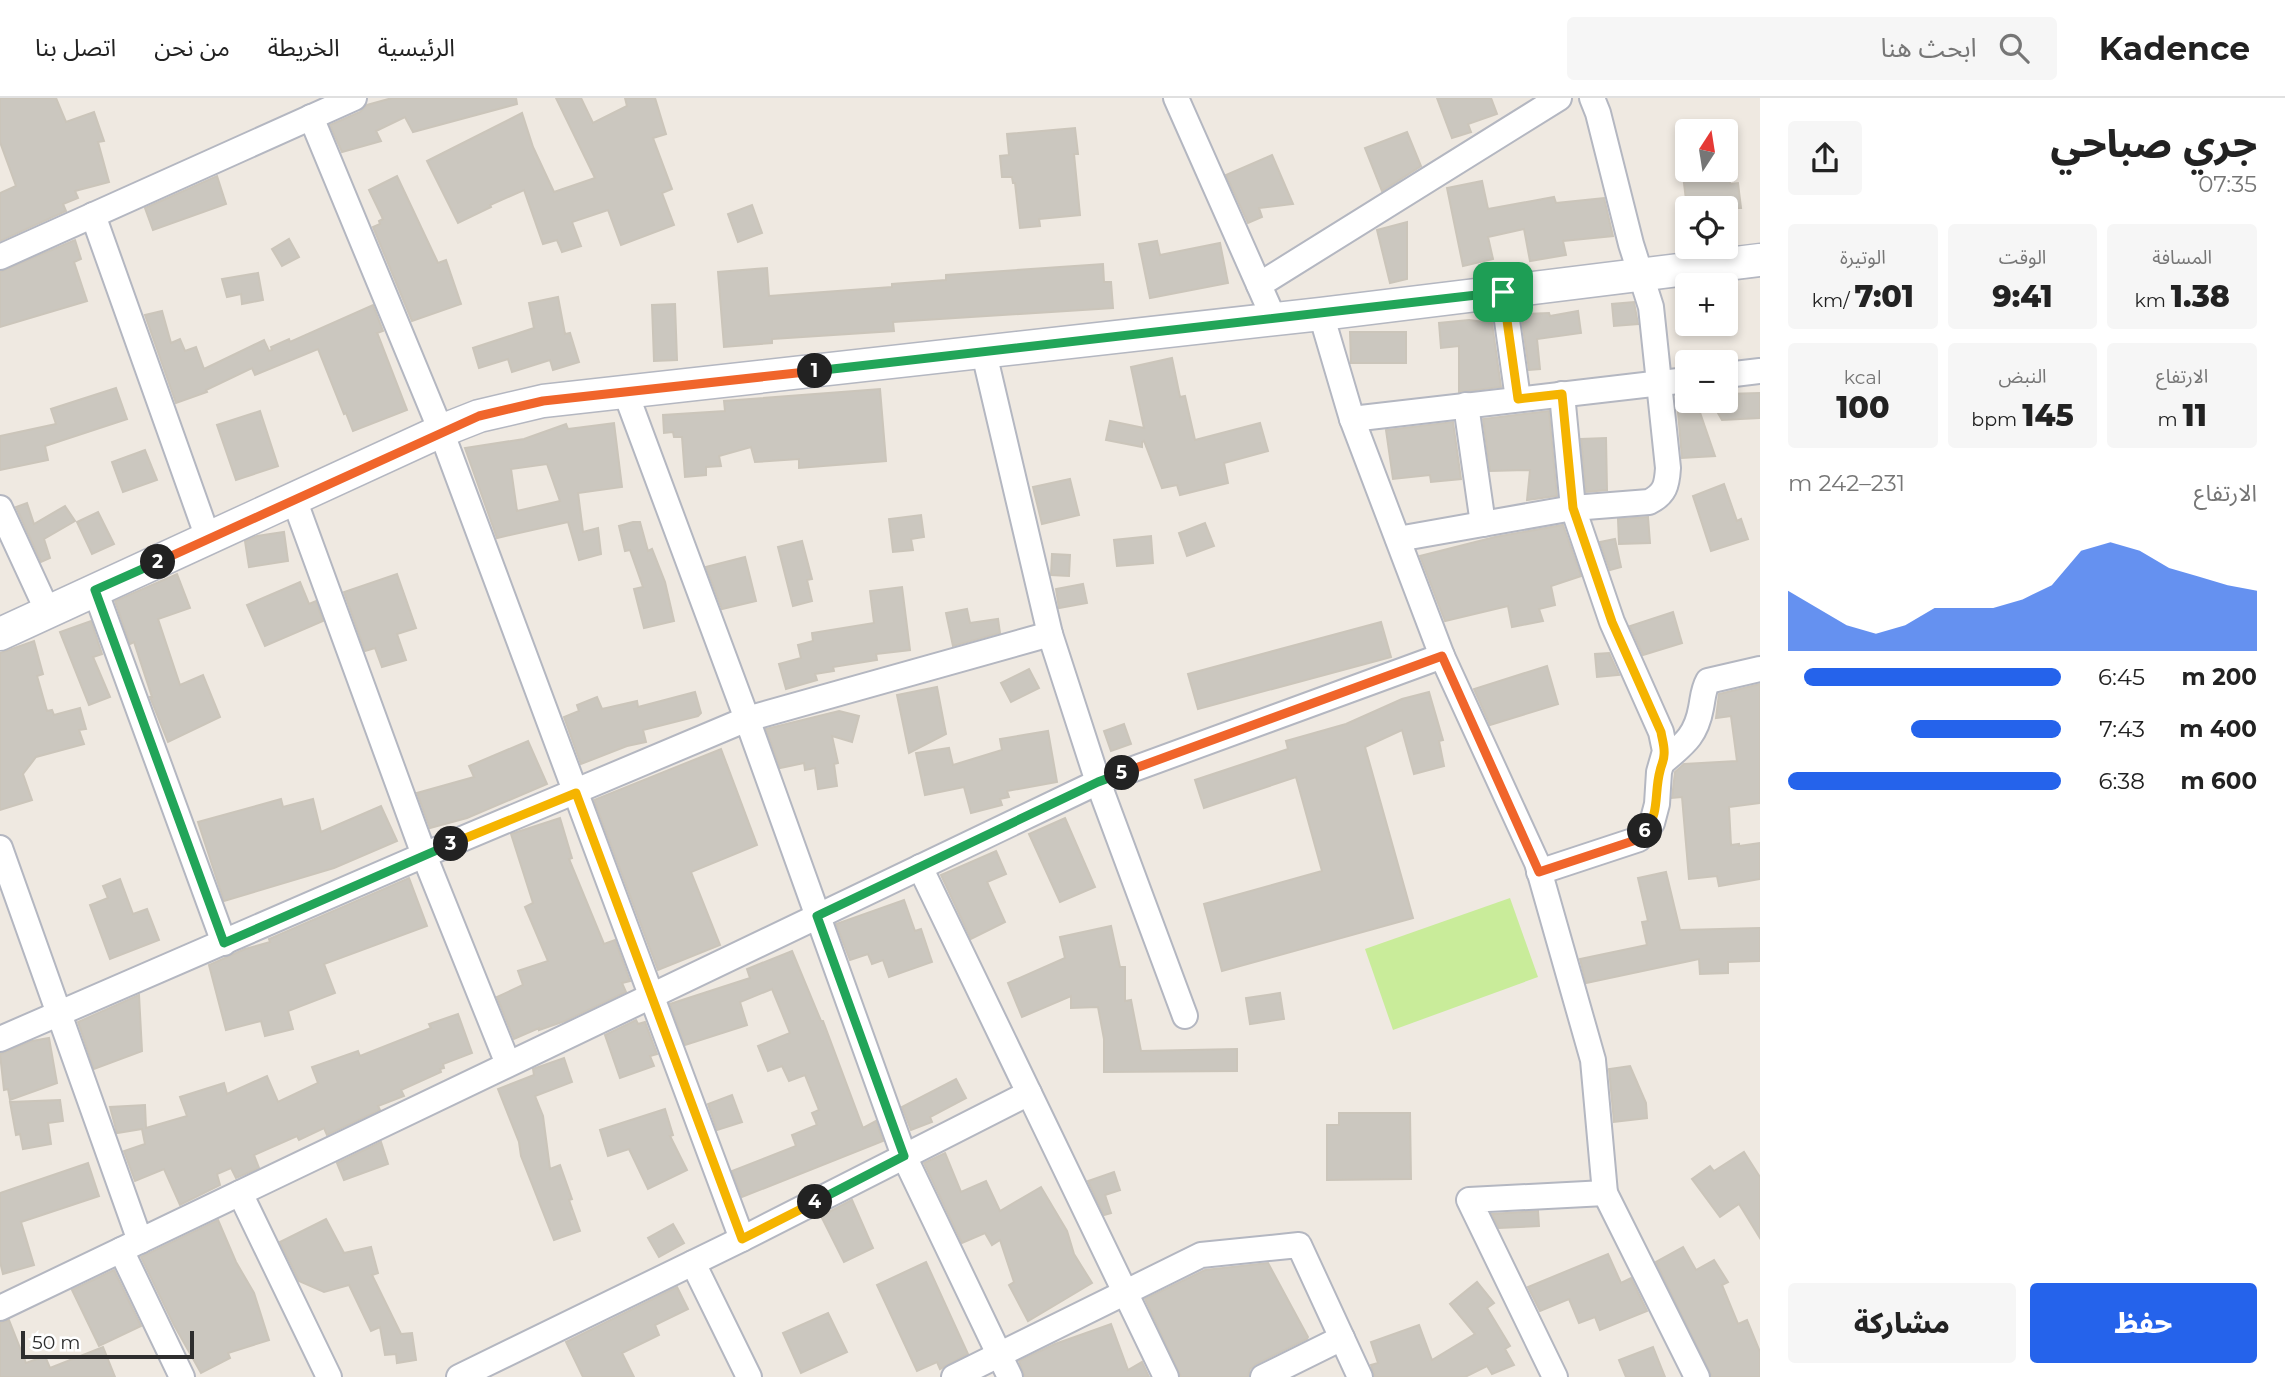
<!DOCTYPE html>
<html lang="ar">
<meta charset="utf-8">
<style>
body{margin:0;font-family:Montserrat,"Noto Sans Arabic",sans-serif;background:#f6f6f6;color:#222;direction:rtl;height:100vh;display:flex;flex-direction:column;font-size:26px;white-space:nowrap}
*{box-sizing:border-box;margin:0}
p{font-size:23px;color:#767676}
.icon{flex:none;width:38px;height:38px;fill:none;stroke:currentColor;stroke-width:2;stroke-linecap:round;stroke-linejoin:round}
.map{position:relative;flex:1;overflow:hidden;direction:ltr}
.sheet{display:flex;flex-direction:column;background:#fff;width:525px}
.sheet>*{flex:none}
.needle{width:46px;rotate:12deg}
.fabs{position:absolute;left:1675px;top:21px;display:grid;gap:14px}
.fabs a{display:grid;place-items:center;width:63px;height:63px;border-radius:7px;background:#fff;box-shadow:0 4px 10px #0003;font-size:35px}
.scale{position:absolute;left:21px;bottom:18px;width:173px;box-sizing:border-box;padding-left:7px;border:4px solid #2e2e2e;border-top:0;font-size:19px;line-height:24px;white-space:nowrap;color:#2e2e2e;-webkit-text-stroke:5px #fff;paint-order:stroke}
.pin{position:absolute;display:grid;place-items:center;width:60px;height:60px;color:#fff;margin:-30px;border-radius:14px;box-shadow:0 4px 10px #0006}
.km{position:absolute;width:35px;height:35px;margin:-18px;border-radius:50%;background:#222;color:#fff;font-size:19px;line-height:35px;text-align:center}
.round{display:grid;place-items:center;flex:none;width:74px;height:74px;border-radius:7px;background:#f6f6f6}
.overview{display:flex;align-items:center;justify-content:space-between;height:119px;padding:0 28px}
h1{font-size:38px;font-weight:800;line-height:52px}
.figures{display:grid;grid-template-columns:repeat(3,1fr);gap:10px;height:119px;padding:7px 28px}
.figures div{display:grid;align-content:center;border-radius:7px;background:#f6f6f6;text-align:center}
.figures b{font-size:30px;font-weight:800}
.figures small{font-size:19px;font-weight:400}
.figures p{font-size:19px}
.chart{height:196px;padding:14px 28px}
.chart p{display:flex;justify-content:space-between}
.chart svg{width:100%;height:126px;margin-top:7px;fill:#2563eb;opacity:.7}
.button{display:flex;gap:14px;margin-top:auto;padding:14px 28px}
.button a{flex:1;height:80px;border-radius:7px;background:#2563eb;color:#fff;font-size:28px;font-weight:800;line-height:80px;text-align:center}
.button a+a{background:#f6f6f6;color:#222}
ul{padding:0 28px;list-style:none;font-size:23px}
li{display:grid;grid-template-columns:112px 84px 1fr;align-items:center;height:52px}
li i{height:18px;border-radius:9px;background:#2563eb}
header{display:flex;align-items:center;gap:42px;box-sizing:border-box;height:98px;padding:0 35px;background:#fff;border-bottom:2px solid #e0e0e0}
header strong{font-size:33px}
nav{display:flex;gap:38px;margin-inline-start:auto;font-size:24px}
.search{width:490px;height:63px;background:#f6f6f6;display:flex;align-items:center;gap:18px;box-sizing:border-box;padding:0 24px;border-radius:7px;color:#767676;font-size:26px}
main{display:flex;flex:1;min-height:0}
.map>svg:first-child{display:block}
</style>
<header>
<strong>Kadence</strong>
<div class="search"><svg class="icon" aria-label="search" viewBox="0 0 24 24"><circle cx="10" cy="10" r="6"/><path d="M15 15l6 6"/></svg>ابحث هنا</div>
<nav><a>الرئيسية</a><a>الخريطة</a><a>من نحن</a><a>اتصل بنا</a></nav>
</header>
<main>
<section class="sheet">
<div class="overview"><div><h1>جري صباحي</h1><p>07:35</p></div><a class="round"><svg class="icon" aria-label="share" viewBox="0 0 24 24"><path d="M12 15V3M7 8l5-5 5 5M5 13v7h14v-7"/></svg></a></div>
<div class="figures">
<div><p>المسافة</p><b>1.38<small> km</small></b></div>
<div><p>الوقت</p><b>9:41</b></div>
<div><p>الوتيرة</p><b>7:01<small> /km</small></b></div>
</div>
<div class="figures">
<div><p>الارتفاع</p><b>11<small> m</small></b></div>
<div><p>النبض</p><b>145<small> bpm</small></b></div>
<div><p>kcal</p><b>100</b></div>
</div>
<div class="chart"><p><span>الارتفاع</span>231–242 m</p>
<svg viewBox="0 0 160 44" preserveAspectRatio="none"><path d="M0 44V23L10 29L20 35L30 38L40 35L50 29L60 29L70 29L80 26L90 21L100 9L110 6L120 9L130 15L140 18L150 21L160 23V44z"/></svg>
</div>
<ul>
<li><b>200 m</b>6:45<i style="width:94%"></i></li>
<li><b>400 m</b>7:43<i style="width:55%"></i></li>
<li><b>600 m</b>6:38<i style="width:100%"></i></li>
</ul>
<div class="button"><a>حفظ</a><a>مشاركة</a></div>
</section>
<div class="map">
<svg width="1760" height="1279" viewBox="0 0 1760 1279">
<rect width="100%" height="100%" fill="#efe9e1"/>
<!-- pitch -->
<polygon fill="#c9ec9a" points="1510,800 1538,879 1393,932 1365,851"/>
<!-- building -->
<g fill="#cbc7bf" stroke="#cbc5ba" stroke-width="2" fill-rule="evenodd">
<polygon points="0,0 56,0 66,24 94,14 104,43 98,44 109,84 75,93 78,100 63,106 66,113 0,143 0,95 16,88 0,44"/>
<polygon points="392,0 516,0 517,6 413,34 405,19 376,33 381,43 342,54 330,27 360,14 367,7"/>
<polygon points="556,0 581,0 593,25 627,8 625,0 655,0 666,36 653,40 672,91 662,95 674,127 621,147 608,112 572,124 581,148 562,154 557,142 543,146 524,92 490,107 491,109 458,125 427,63 522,15 533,49 554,94 595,80"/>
<polygon points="1437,0 1491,0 1497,16 1468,26 1471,34 1452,40"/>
<polygon points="1075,30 1078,56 1074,56 1080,117 1039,121 1040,128 1020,130 1015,85 1013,85 1012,79 1002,79 1000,58 1009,57 1007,36"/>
<polygon points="1407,34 1421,68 1382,93 1365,50"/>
<polygon points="1272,57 1293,106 1259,110 1262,119 1248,125 1226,77"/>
<polygon points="1729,72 1730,86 1738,85 1741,110 1687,110 1683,77"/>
<polygon points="217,78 226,106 153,132 145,110"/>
<polygon points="397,78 438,165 446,162 461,206 412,223 373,129 380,126 379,123 383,121 369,92"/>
<polygon points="1482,83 1488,111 1554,99 1556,105 1604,100 1613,138 1563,143 1566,157 1530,163 1524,131 1488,139 1493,161 1463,168 1447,90"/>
<polygon points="752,107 762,135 738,144 728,116"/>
<polygon points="1407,124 1407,181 1390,185 1377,132"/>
<polygon points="289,141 299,159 282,168 272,151"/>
<polygon points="75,142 81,161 74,164 87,203 0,229 0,174"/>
<polygon points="1157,143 1160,157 1220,145 1228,185 1150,200 1139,146"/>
<polygon points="1103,166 1104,184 1111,184 1113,210 893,224 894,233 772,241 772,245 724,249 718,174 767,170 769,198 892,189 892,186 946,182 946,177"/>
<polygon points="258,175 263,202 242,206 241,196 227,199 222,181"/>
<polygon points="558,199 565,236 570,235 579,264 553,272 550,262 512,274 508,261 479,270 473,250 534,230 529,205"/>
<polygon points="1634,204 1638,226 1614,228 1612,206"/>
<polygon points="675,206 677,262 654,263 652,207"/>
<polygon points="373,207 383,233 377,235 378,237 407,312 353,333 346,315 344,316 318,251 255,277 252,270 206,292 207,294 176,305 145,217 162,213 171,245 180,241 185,253 196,249 204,271 264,242 269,253 272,252 271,249 289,241 290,244"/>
<polygon points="1578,213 1581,235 1537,241 1540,271 1529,272 1521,216 1549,215 1550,218"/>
<polygon points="1469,222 1492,225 1501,289 1459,294 1459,248 1441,250 1439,225"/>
<polygon points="1350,234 1406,234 1406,265 1351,265"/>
<polygon points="1172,260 1180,299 1185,298 1195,342 1260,325 1268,353 1224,365 1228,385 1180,397 1177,387 1162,390 1144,343 1142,344 1142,349 1106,342 1110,323 1144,330 1131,269"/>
<polygon points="116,290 127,321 45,348 48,362 0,372 0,338 56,326 51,311"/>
<polygon points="880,291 886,363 799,370 799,361 755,364 751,349 719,358 721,368 706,369 706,377 685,379 682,339 674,339 673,334 664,335 663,317 725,313 724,303"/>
<polygon points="1760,295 1760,320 1722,322 1711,303 1726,303 1726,296"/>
<polygon points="1677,303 1696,303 1715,358 1682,360"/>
<polygon points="260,313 278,368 236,382 217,327"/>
<polygon points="1549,313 1557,398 1527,402 1530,372 1490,373 1483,321"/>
<polygon points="1453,324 1461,381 1431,384 1430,377 1393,381 1386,332"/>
<path d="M614,325l8,64 -44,6 5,39 15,-4 3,26 -22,6 -11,-38 -71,16 -32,-90 59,-9 42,-15 2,5zM547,366l13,37 -43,10 -6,-42z"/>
<polygon points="1606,340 1607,392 1586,394 1581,341"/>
<polygon points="145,352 157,382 123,394 112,364"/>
<polygon points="1070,381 1079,417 1042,426 1033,389"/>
<polygon points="1724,386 1737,423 1741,421 1748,441 1711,453 1693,398"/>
<polygon points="27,405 34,426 65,408 75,423 44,441 50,460 41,464 16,409"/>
<polygon points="98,414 114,446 92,456 77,424"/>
<polygon points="921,417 924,439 911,441 913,452 893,454 889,421"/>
<polygon points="1648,419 1650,445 1619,446 1618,421"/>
<polygon points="633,424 640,424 648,453 652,451 665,484 674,523 644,530 634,491 643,489 630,452 625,453 619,428"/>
<polygon points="1205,425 1214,448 1187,458 1179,435"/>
<polygon points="1563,427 1581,478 1551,488 1555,507 1539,511 1543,523 1512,529 1508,508 1445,523 1420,458 1495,439"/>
<polygon points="284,434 288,463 249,469 245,443 257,438"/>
<polygon points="1151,438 1153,465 1117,468 1114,442"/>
<polygon points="1615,441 1621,469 1610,472 1600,444"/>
<polygon points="802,443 812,481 807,482 812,503 793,508 778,449"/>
<polygon points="1052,456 1070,457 1069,478 1051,477"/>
<polygon points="745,459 756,503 722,511 706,469"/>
<polygon points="177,476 190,510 158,521 180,587 203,577 220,619 168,644 150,599 152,599 134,544 130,546 115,503"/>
<polygon points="397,476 416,530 397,536 406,562 382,569 375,550 365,553 344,494"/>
<polygon points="300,484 309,506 316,503 323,523 265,548 247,507"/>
<polygon points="1083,486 1087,505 1059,510 1056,491"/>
<polygon points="902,489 910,552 876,556 877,562 833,569 834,573 815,576 817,582 786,591 779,566 801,560 798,547 813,543 812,535 874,525 870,493"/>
<polygon points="967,511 970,525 998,521 1000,535 953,548 946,515"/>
<polygon points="1673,514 1682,545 1643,557 1630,528"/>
<polygon points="91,523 102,556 93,559 110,599 89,607 60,534"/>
<polygon points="1381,524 1391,559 1198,611 1188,576"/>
<polygon points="34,543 43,576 37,578 47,613 52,612 54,617 80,610 86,631 79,632 84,646 36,659 23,676 32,702 0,712 0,555"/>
<polygon points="1609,555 1619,577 1597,579 1595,556"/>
<polygon points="1547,568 1558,606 1490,627 1474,591"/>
<polygon points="1029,571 1039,590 1011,604 1001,585"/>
<polygon points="1760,586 1760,705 1729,709 1731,747 1739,746 1739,748 1760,745 1760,781 1719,788 1717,778 1689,781 1682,699 1672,700 1675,674 1684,666 1737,663 1731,618 1716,620 1719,596"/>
<polygon points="937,589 946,636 909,655 897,597"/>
<polygon points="695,594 701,615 698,618 643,632 646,644 627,648 581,666 564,619 579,613 577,607 597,599 602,611 637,603 638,609"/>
<polygon points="1429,594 1443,642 1439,643 1444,668 1414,676 1402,632 1365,649 1413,820 1222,873 1204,806 1322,773 1296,679 1204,710 1195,682 1288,651 1286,643 1346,626 1402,601"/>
<polygon points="839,613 859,618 852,644 832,638 838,665 834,666 837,688 818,691 815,670 805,672 804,665 780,670 766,631"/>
<polygon points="1124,626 1131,646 1111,653 1104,633"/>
<polygon points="1048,633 1057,684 1007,693 1009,699 1000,701 1002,707 971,715 964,689 925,697 916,655 949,650 953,667 1002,652 1000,641"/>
<polygon points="528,643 547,686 467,720 430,730 417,695 474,679 469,668"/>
<polygon points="721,651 757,747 691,774 720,847 658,872 594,702"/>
<polygon points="281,701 283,709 313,701 321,734 381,708 397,743 334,770 224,803 198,724"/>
<polygon points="560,720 572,760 569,761 604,846 615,842 630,883 622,885 626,894 565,923 539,932 539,930 514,941 497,899 523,887 518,873 548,863 525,809 533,805 511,736"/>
<polygon points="1065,720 1095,789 1060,804 1029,736"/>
<polygon points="996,753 1006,776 987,784 1005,824 971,841 941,777"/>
<polygon points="1666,774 1680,832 1760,830 1760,863 1728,864 1728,875 1700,876 1699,861 1586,885 1580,861 1647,847 1642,824 1648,823 1638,780"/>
<polygon points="409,780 427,828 324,866 335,895 288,913 293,931 265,938 261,923 226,932 209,867 245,851 270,844 269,841"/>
<polygon points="120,781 133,816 147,811 159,842 110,861 90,807 108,800 103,788"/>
<polygon points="904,802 915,833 921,831 932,864 889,879 883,862 872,866 868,856 850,862 836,826"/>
<polygon points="1111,828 1120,869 1125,869 1125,903 1131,902 1141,953 1237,951 1237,973 1104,974 1104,941 1098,909 1071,910 1071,898 1022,919 1008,885 1065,860 1060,839"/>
<polygon points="792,853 821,923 823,923 863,1030 876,1023 883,1043 742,1099 732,1073 796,1048 792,1037 817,1027 812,1015 819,1012 805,977 789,983 782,968 768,973 758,948 790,935 772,891 740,904 747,927 685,947 670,906 750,880 747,871"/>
<polygon points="1280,895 1284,921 1250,926 1246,900"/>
<polygon points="139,897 142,953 94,971 78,924"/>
<polygon points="458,916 472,955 443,966 444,970 440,971 441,974 401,992 404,998 378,1008 380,1012 327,1037 324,1030 299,1042 297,1038 254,1057 259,1070 236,1080 231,1070 217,1076 220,1087 180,1107 164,1071 135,1083 124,1053 145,1046 142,1031 117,1035 110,1009 145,1007 146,1030 187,1018 180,999 224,985 227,996 267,978 278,1004 318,985 312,969 358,953 360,958 431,930 429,926"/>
<polygon points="636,922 638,926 645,924 657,956 650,958 654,968 620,980 605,937"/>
<polygon points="49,940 57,985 10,1002 8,991 4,992 0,956 32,943"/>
<polygon points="564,960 572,984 535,998 543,1018 550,1071 560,1067 572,1101 569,1102 580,1133 554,1142 521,1058 519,1044 498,991 534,977 533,971"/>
<polygon points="1630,968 1646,1005 1647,1020 1614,1024 1609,971"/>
<polygon points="956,981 966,1000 930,1019 932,1024 911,1032 902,1009"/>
<polygon points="732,997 742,1024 717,1032 708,1006"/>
<polygon points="60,1002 63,1023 48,1025 51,1046 23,1051 20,1036 16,1037 10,1004"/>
<polygon points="665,1011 673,1037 670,1038 687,1072 648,1091 629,1051 608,1058 600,1032"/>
<polygon points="1339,1015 1410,1015 1411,1081 1327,1082 1327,1027 1339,1027"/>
<polygon points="381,1044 388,1066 344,1082 337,1065"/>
<polygon points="1744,1054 1760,1079 1760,1140 1739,1106 1720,1119 1692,1081 1710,1068 1714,1073"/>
<polygon points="945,1055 961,1094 986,1083 1000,1113 1041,1089 1067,1133 1074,1156 1092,1185 1028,1223 1009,1187 1014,1184 1000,1142 992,1147 985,1135 962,1145 924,1065"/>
<polygon points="88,1065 99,1098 21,1124 34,1167 3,1176 0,1164 0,1095"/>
<polygon points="1114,1074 1120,1092 1105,1097 1111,1115 1104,1117 1088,1083"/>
<polygon points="852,1102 873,1150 844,1164 821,1118"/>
<polygon points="1538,1113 1539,1128 1499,1130 1492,1116"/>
<polygon points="326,1121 344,1155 371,1149 378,1175 372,1177 401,1236 412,1235 416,1262 397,1265 396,1256 385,1257 380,1229 371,1233 349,1187 324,1194 299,1183 280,1144"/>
<polygon points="218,1122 236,1164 254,1195 269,1242 228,1255 230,1260 201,1275 174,1227 141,1159"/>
<polygon points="673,1126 684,1145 659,1159 648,1140"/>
<polygon points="1683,1149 1696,1172 1714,1162 1728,1184 1722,1187 1738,1226 1747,1222 1760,1254 1760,1279 1712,1279 1656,1164"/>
<polygon points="1608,1156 1621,1185 1631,1180 1647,1213 1600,1232 1595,1219 1579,1225 1569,1201 1540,1213 1528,1189"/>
<polygon points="926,1164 968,1256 940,1271 937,1264 917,1273 877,1187"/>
<polygon points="1268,1165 1308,1239 1307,1241 1256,1266 1250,1271 1248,1279 1181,1279 1145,1201 1205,1172"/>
<polygon points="114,1172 141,1228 99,1248 72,1192"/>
<polygon points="1477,1184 1494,1205 1487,1210 1510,1248 1505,1251 1514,1267 1492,1276 1487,1268 1465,1279 1375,1279 1371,1267 1378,1265 1371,1244 1419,1227 1432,1262 1475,1236 1450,1206"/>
<polygon points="677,1189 688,1211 655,1227 659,1237 622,1255 634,1279 583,1279 566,1244"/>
<polygon points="828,1215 847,1254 801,1275 783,1235"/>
<polygon points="9,1222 26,1265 45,1258 50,1270 103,1249 115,1279 0,1279 0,1225"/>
<polygon points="1111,1226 1128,1272 1142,1264 1149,1279 1025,1279 1019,1263 1055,1246"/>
<polygon points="1653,1249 1665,1279 1626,1279 1619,1262"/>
</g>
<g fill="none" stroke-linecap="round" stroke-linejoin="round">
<!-- minor casing -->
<g stroke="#b4b7c1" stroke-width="28">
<g id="minor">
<polyline points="1176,0 1274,221"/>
<polyline points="311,19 441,333 742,1141"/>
<polyline points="93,117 208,440"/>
<polyline points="0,159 354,0"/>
<polyline points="1259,187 1559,0"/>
<polyline points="1503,194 1518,301"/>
<polyline points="1321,216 1352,321 1442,558 1537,765 1593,962 1605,1095 1697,1279"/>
<polyline points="984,255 1050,536 1098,684 1185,918"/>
<polyline points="1726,277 1760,273"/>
<polyline points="625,293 747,621 904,1058 1010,1279"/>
<polyline points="1466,307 1483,426"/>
<polyline points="1352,321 1687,282"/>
<polyline points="294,401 424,757 508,966"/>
<polyline points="0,410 48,514"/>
<path d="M1398,441l175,-31 76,-6c16,-8 18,-17 19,-34l-17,-161 -20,-63 -33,-131 -6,-15"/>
<polyline points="95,492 224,845"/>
<path d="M1663,664c21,-18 33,-26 38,-54 2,-10 2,-18 7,-27l52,-12"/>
<polyline points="0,750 140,1143"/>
<polyline points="920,769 1166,1279"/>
<polyline points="1539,774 1639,741 1652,725 1657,706 1659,674 1665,653 1661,634 1612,524 1573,410 1562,296"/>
<polyline points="0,941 424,757 747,621 1050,536"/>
<polyline points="240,1095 329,1279"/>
<polyline points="121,1152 182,1279"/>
<polyline points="693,1165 749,1279"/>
<polyline points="0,1210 1098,684 1442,558"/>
<polyline points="459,1279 742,1141 1029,995"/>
<polyline points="954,1279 1201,1157 1299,1147 1360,1279"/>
<polyline points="1263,1279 1342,1240"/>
<polyline points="1555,1279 1469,1102 1605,1095"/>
</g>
</g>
<!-- tertiary casing -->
<g stroke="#b4b7c1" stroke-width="35">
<polyline id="tertiary" points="0,536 441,333 479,318 543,303 1321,216 1760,162"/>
</g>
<!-- minor -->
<use href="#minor" stroke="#fff" stroke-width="24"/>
<!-- tertiary -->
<use href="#tertiary" stroke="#fff" stroke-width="32"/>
</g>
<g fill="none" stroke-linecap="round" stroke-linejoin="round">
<!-- split-1 casing -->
<g stroke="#fff" stroke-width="14">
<polyline id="split-1" points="815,273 1503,194"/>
</g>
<!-- split-2 casing -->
<g stroke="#fff" stroke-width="14">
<polyline id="split-2" points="158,464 479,318 543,303 815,273"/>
</g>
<!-- split-3 casing -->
<g stroke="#fff" stroke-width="14">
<polyline id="split-3" points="158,464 95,492 224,845 451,746"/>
</g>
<!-- split-4 casing -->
<g stroke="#fff" stroke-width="14">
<polyline id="split-4" points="451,746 576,695 742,1141 815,1104"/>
</g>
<!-- split-5 casing -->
<g stroke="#fff" stroke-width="14">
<polyline id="split-5" points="815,1104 904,1058 817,818 1098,684 1122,675"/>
</g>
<!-- split-6 casing -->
<g stroke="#fff" stroke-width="14">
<polyline id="split-6" points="1122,675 1442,558 1539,774 1639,741 1645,733"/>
</g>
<!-- split-7 casing -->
<g stroke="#fff" stroke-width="14">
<path id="split-7" d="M1503,194l15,107 44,-5 11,114 39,114 49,110c1,7 4,15 3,23 0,6 -3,10 -4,16 -6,21 0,43 -15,60"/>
</g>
<!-- split-1 -->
<use href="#split-1" stroke="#22a559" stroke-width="9"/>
<!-- split-2 -->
<use href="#split-2" stroke="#f0652b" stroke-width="9"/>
<!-- split-3 -->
<use href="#split-3" stroke="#22a559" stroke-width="9"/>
<!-- split-4 -->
<use href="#split-4" stroke="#f5b400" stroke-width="9"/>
<!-- split-5 -->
<use href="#split-5" stroke="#22a559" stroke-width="9"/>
<!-- split-6 -->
<use href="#split-6" stroke="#f0652b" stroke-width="9"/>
<!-- split-7 -->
<use href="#split-7" stroke="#f5b400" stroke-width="9"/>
</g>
</svg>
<div class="fabs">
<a><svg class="needle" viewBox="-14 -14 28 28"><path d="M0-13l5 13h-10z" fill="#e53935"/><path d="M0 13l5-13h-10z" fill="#767676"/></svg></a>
<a><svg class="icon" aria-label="locate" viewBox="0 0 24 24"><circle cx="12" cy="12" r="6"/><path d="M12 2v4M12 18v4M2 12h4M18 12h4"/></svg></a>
<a>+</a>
<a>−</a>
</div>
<div class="scale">50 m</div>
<div class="pin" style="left:1503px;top:194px;background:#1e9e55"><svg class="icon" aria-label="arrive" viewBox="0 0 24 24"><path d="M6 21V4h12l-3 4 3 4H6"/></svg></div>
<b class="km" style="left:815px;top:273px">1</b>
<b class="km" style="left:158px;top:464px">2</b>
<b class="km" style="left:451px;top:746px">3</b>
<b class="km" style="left:815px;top:1104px">4</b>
<b class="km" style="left:1122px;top:675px">5</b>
<b class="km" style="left:1645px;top:733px">6</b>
</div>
</main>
